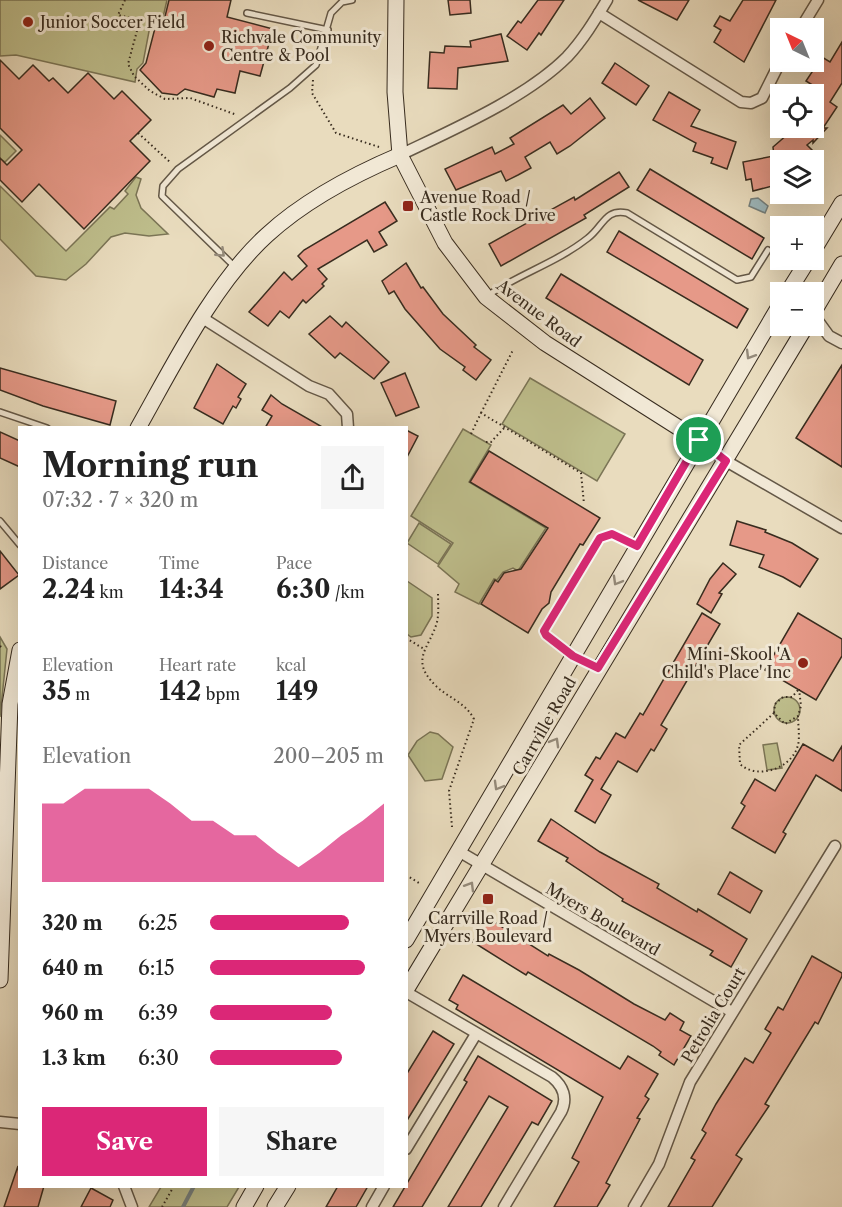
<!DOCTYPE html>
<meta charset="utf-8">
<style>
body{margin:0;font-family:"Libre Caslon Text",serif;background:#f6f6f6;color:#222;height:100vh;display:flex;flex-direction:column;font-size:22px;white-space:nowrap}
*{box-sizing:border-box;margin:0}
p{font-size:20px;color:#767676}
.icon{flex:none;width:33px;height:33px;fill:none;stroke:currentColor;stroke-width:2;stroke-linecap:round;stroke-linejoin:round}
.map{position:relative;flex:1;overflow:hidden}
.details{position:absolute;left:18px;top:426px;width:390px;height:762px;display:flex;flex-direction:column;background:#fff;border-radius:0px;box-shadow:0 6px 24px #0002}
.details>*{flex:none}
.needle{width:39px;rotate:317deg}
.buttons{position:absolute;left:770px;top:18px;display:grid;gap:12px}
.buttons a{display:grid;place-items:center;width:54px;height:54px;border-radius:0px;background:#fff;box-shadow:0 6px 24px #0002;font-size:30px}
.pin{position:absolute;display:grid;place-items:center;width:51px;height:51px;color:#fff;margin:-26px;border:3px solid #fff;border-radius:50%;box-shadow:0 2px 6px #0007}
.round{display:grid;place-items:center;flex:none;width:63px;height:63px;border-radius:0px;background:#f6f6f6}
.headline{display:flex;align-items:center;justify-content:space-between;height:102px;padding:0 24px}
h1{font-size:33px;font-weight:700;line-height:45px}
.metrics{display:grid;grid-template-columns:repeat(3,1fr);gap:9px;height:102px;padding:6px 24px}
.metrics div{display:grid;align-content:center}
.metrics b{font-size:26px;font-weight:700}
.metrics small{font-size:16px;font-weight:400}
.metrics p{font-size:16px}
.chart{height:168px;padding:12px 24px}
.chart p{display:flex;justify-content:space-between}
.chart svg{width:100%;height:108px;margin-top:6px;fill:#db2777;opacity:.7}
.action{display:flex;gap:12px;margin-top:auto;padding:12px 24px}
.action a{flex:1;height:69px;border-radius:0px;background:#db2777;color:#fff;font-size:24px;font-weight:700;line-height:69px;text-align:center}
.action a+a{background:#f6f6f6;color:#222}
ul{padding:0 24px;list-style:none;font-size:20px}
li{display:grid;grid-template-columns:96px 72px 1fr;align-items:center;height:45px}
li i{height:15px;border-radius:8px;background:#db2777}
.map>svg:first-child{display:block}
</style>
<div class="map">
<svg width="842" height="1207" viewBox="0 0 842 1207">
<rect width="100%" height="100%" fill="#e9dcbe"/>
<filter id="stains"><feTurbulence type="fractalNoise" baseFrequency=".00333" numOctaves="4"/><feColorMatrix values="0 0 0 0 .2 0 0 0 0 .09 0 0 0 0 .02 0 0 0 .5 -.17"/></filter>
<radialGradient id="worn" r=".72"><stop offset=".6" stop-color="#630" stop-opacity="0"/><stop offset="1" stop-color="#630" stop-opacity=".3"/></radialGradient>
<!-- green -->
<g fill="#bebe8c" stroke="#7b7556" stroke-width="1.5">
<polygon points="0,0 167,0 161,26 150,26 143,63 137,69 135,82 16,55 0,56"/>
<polygon points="0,135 16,151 5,162 0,159"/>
<polygon points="136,177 141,179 136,195 141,208 168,234 149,236 125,233 111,237 86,264 66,280 36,276 0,239 0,186 66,251 110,207 114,209 128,194 125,191"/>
<polygon points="530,378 625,434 597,481 502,424"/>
<polygon points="463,429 491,445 469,482 546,528 518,571 513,568 503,572 497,580 494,579 479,604 455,592 459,584 438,566 453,543 411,516"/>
<polygon points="419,523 451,544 438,564 407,543"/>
<polygon points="407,581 432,598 432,616 421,635 411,637 407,634"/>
<polygon points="0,637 7,649 0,717"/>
<circle cx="787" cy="710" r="13"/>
<polygon points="430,732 438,734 453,747 442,779 425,781 408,755 417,741"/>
<polygon points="777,743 782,768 767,770 763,745"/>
<polygon points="161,1187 161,1186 239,1187 227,1207 149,1207"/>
</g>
<!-- water -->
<polygon fill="#9db8bd" stroke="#75807e" stroke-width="1.5" points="758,198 768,206 765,213 749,206 751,199"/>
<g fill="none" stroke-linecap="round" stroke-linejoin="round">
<!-- stream -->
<polyline stroke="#75807e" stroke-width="4" points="183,1207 194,1186"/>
</g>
<!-- building -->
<g fill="#e69988" stroke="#382c1f" stroke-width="1.5">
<polygon points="169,0 231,0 227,17 273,29 260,76 240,71 235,93 217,89 214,97 185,89 177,95 162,93 140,70 146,63 155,28 162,29"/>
<polygon points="448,0 470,0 471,13 450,15"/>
<polygon points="538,0 564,0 541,35 539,33 527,50 507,36 518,21 521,23"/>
<polygon points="638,0 689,0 677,20"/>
<polygon points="743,0 776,0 744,62 714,42 721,30 714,26 720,16 730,21"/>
<polygon points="501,34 508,61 458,68 457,89 428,88 430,52 444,53 445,46 471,47 470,41"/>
<polygon points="842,42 842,83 830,102 837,107 823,128 827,128 813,143 813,140 807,145 816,154 809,160 803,160 796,153 777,158 780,184 753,191 751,179 746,180 743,162 774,156 773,147 795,128 813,128 814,86 806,81 822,57 830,62"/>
<polygon points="0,60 19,79 33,65 49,81 53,78 68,93 88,73 114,99 122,91 151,120 130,141 150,161 84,229 39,184 22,202 0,180 0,158 7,165 22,150 0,128"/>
<polygon points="615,63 649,86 636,105 602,83"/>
<polygon points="669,92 700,110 691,126 736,142 727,169 711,163 713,158 693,151 696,143 653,120"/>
<polygon points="590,98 605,118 570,146 557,154 550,142 525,157 531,168 518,175 506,181 501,171 456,190 445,169 492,147 495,154 514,144 510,138 563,105 571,114"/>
<polygon points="650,169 764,238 752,259 637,190"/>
<polygon points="619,172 629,187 584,215 586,218 501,266 489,244 574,197 575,200"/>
<polygon points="385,202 397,221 379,232 387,245 374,252 367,240 318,269 327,279 322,284 324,286 306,303 303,300 289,318 280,311 268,326 249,312 284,272 292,280 307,266 298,256 304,250"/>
<polygon points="619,231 748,309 737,328 607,252"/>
<polygon points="406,263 421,288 423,287 443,314 476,345 474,347 491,360 476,380 463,370 465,367 440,349 405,309 394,291 389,294 382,281"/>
<polygon points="561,274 703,360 689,385 546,298"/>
<polygon points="330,316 342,327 346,322 389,362 374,379 340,353 335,358 309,334"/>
<polygon points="217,364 246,384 238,397 241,399 236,408 233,406 223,424 194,408"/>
<polygon points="842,365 842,467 796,438"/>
<polygon points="0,368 116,401 110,425 43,406 0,390"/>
<polygon points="405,373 419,407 396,416 381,383"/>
<polygon points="271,395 282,404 324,428 265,428 272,416 262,410"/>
<polygon points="406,430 418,436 406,459"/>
<polygon points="0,432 20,441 20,467 0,458"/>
<polygon points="489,451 600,518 583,545 580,544 551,592 549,603 542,609 528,633 481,604 495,580 498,582 504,573 521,569 548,528 470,482"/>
<polygon points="737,521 766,530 765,532 792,543 818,559 800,587 783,577 759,567 764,555 730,545"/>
<polygon points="0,551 19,575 0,589"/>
<polygon points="723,563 736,574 719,593 722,594 711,613 697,604 710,579"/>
<polygon points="702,613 720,624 661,725 667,729 654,751 651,749 637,772 618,761 601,789 611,795 595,823 575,811 593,780 585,775 596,757 600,759 616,733 625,738 640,713 643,715"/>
<polygon points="798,613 842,639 842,656 816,700 765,670"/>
<polygon points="803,744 833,761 842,746 842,791 816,775 783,832 786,834 775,853 732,828 745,806 741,803 755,779 775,791"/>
<polygon points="551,819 600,852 659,884 657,888 697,912 698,909 747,939 731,967 710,955 713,951 622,901 623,899 566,861 568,858 538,841"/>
<polygon points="730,872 762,891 750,913 718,894"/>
<polygon points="488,918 548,956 549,954 579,970 634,1004 665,1020 670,1013 684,1022 680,1030 691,1036 674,1065 659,1055 661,1052 653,1046 528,972 526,975 473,942"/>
<polygon points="812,956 842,973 842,976 818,1024 815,1022 765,1104 769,1106 736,1155 742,1159 712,1207 668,1207 695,1160 691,1158 706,1133 702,1130 716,1104 745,1058 753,1063 771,1033 765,1029 778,1007 783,1010"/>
<polygon points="463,975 620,1069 628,1056 658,1074 645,1096 649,1099 637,1118 640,1119 606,1183 610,1185 597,1207 554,1207 579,1162 572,1158 603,1097 456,1009 458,1005 449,1000"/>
<polygon points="433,1031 454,1044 406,1122 406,1075"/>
<polygon points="478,1056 552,1101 538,1125 532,1122 481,1207 448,1207 508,1107 489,1096 422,1207 393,1207 467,1082 464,1080"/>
<polygon points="18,1166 20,1186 44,1186 38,1207 4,1207"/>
<polygon points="338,1186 368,1186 356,1207 326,1207"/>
<polygon points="91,1188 113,1200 110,1207 81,1207"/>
</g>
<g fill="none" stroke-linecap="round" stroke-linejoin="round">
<!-- lane casing -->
<g stroke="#645847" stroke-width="8">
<g id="lane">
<polyline points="247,13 328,30"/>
<polyline points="235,267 162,196 163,186 178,169 290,88 316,65 331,13 342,2 352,0"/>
<path d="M487,296c32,-22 71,-34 101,-58 15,-11 17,-30 39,-25l110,67 14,-3 17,-27"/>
<polyline points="0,412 47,428"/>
<polyline points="0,521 20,545"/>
<polyline points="572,654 545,635 544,631 600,538 612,534 636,545"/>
</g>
</g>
<!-- street casing -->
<g stroke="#645847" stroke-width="13">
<g id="street">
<polyline points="599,13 741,102 751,103 762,98 780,62"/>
<polyline points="801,28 818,0"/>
<path d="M400,155c52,-25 126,-57 167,-98 16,-17 28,-37 40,-57"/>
<polyline points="813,314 829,336 842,343"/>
<polyline points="201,317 309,386 329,394 347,414 348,428"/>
<polyline points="698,440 726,461 842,528"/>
<polyline points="460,852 732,1012"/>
<path d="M406,992l146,85c11,9 16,21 9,35l-57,95"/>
<polyline points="0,1122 20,1124"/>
<polyline points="406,1149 476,1034"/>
<polyline points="124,1186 132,1207"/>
<polyline points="372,1207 384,1186"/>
<polyline points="634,1207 659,1164 690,1082 835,846"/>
</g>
</g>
<!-- secondary casing -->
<g stroke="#382c1f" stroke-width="17">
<g id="secondary">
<polyline points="396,0 395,92 400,155 445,243 486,297 545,343 698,440"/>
<polyline points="813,251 842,203"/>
<polyline points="788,292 808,260"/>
<polyline points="813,313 842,264"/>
<path d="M138,428c35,-62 76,-145 129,-193 38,-35 86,-60 133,-80"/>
<polyline points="406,940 780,305"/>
<polyline points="0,980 10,704 20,650"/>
<polyline points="406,990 806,326"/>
<polyline points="244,1207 256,1186"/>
<polyline points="275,1207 288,1186"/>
</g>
</g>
<!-- path -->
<g stroke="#382c1f" stroke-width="2" stroke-dasharray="1.5 3" stroke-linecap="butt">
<polyline points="125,0 118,15 131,18 138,27 128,64 134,76 150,91 165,99 190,98 237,115"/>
<polyline points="313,80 312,93 336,133 379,147"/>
<polyline points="138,133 171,163"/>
<polyline points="481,413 513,350"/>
<polyline points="471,434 481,413 581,473 584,504"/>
<polyline points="486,442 491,442 505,427"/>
<path d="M438,594c0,8 1,20 -1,28 -7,26 -28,37 -2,63 13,13 30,17 39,34l-25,72 3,36"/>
<polyline points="406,638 424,649"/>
<polyline points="0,646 3,648"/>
<polygon points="799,689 801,706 798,716 785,724 774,713 775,704 783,697 792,697"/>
<path d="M774,713l-35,32 1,19c17,16 52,5 58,-19 2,-7 0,-21 0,-29"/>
<polyline points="406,875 419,883"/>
<polyline points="162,1207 174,1186"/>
</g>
<!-- lane -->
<use href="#lane" stroke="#f1e8d5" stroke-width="5"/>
<!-- street -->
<use href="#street" stroke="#f1e8d5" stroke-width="10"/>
<!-- secondary -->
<use href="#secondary" stroke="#f1e8d5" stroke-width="15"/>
</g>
<!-- one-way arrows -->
<defs><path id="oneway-chevron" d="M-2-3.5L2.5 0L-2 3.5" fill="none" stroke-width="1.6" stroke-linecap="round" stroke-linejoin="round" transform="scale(1.5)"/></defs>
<g stroke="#948a7a">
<use href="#oneway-chevron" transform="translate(221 253) rotate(44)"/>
<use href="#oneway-chevron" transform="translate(750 355) rotate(121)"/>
<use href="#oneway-chevron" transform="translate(617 581) rotate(120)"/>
<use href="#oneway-chevron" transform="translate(555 742) rotate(-60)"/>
<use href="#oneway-chevron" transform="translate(498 786) rotate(120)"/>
<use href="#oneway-chevron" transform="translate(470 886) rotate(-59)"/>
</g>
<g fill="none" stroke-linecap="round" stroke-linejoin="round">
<!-- route casing -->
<g stroke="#fff" stroke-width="12">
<polygon id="route" points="699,440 726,461 598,668 573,656 546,635 544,631 600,538 612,534 637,546"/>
</g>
<!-- route -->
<use href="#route" stroke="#db2777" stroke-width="8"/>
</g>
<!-- markers -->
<g fill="#8f2418" stroke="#f1e8d5" stroke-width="2">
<circle cx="28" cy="22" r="6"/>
<circle cx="209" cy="46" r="6"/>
<rect x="402" y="200" width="12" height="12" rx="3"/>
<circle cx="803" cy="663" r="6"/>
<rect x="482" y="893" width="12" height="12" rx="3"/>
</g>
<g text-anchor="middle" stroke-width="6" stroke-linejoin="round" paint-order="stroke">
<!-- poi labels -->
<g font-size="16" fill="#382c1f" stroke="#f1e8d5" text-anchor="start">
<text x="40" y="28">Junior Soccer Field</text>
<text x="221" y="43">Richvale Community<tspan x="221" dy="18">Centre &amp; Pool</tspan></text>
<text x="420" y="203">Avenue Road /<tspan x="420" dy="18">Castle Rock Drive</tspan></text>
<text x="791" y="660" text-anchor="end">Mini-Skool 'A<tspan x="791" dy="18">Child's Place' Inc</tspan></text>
<text x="488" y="924" text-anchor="middle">Carrville Road /<tspan x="488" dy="18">Myers Boulevard</tspan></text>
</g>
<!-- street labels -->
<g font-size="16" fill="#382c1f" stroke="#f1e8d5">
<text transform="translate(539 313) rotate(37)" y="6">Avenue Road</text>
<text transform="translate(544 726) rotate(-60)" y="6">Carrville Road</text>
<text transform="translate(603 919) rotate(30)" y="6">Myers Boulevard</text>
<text transform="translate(713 1015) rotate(-59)" y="6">Petrolia Court</text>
</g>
</g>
<rect width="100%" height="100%" filter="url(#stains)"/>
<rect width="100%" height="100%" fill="url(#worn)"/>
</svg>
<div class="buttons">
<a><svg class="needle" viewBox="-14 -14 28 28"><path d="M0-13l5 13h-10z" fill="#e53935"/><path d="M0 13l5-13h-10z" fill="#767676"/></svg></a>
<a><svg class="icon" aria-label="locate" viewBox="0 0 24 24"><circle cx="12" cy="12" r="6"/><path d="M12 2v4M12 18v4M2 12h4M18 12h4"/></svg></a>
<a><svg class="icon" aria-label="layers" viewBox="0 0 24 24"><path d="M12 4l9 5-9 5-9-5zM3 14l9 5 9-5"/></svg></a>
<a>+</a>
<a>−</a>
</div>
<div class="pin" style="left:699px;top:440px;background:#1e9e55"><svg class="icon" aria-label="arrive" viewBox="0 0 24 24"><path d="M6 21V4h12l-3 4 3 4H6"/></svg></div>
<section class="details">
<div class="headline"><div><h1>Morning run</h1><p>07:32 · 7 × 320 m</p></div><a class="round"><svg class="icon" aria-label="share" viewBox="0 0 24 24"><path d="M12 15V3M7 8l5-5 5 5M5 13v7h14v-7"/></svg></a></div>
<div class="metrics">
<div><p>Distance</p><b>2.24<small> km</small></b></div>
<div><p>Time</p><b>14:34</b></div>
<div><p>Pace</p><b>6:30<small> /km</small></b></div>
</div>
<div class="metrics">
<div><p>Elevation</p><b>35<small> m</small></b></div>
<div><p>Heart rate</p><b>142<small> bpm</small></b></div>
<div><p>kcal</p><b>149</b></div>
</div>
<div class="chart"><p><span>Elevation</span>200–205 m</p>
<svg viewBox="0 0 160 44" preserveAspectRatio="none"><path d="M0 44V12L10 12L20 6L30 6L40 6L50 6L60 12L70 19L80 19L90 25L100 25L110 32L120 38L130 32L140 25L150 19L160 12V44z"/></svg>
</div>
<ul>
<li><b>320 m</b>6:25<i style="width:80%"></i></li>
<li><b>640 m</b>6:15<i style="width:89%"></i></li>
<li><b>960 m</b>6:39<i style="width:70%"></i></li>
<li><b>1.3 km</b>6:30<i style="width:76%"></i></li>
</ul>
<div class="action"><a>Save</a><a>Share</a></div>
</section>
</div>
